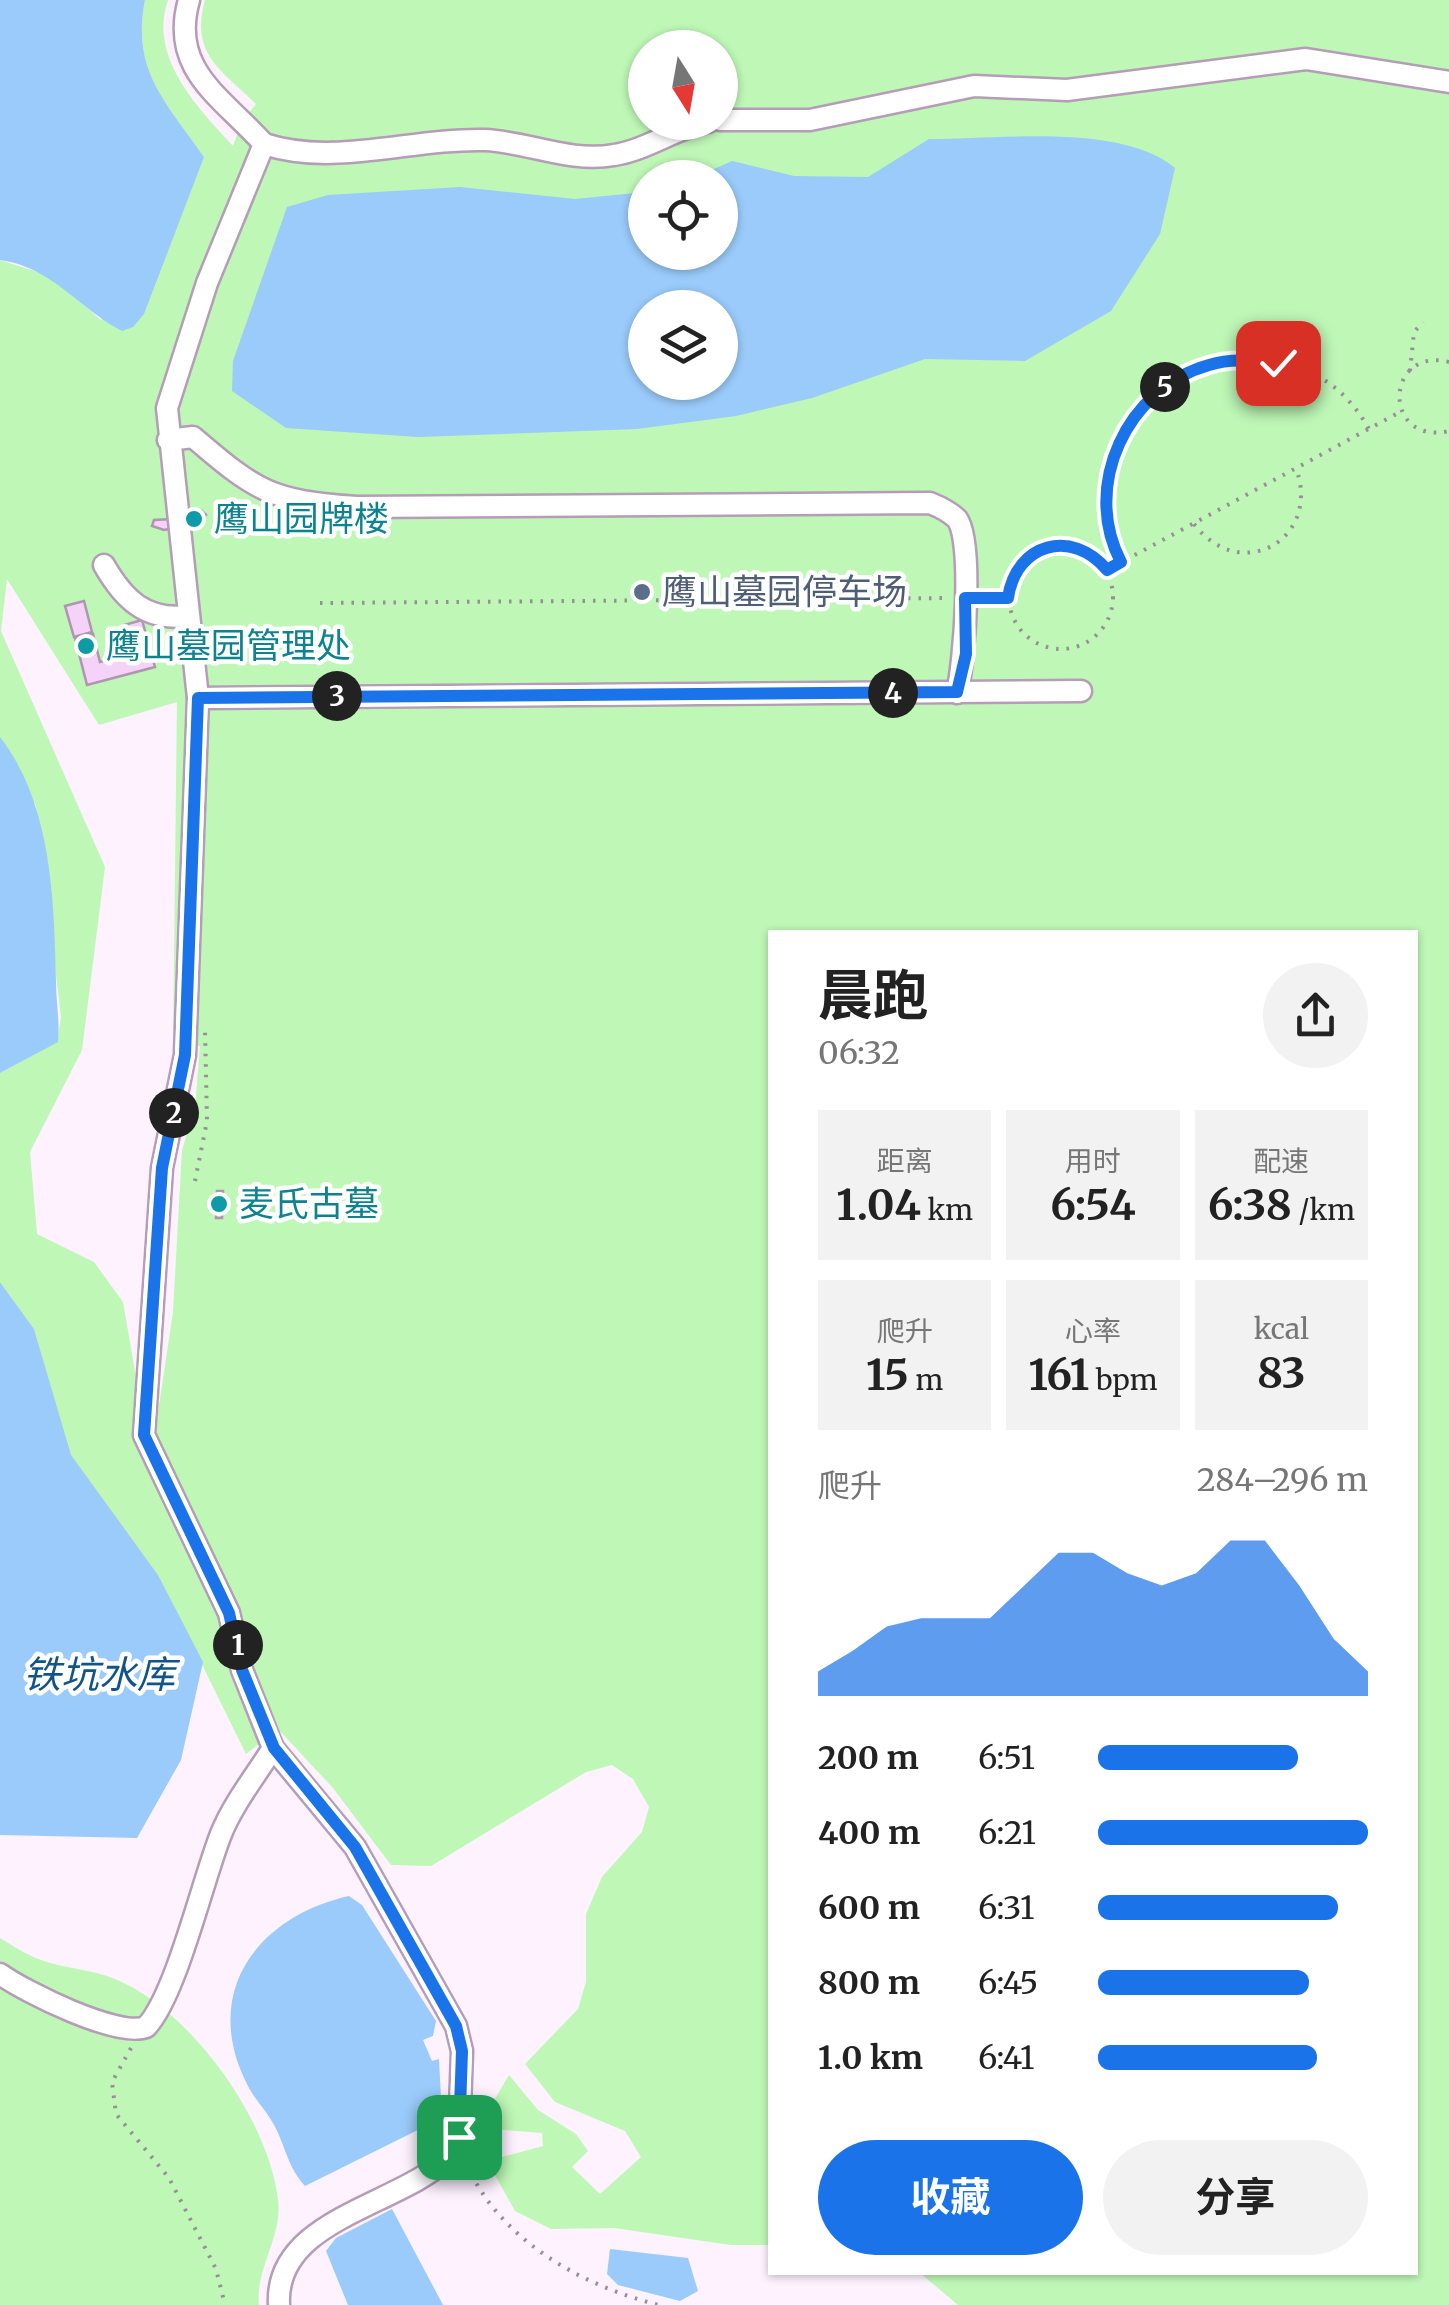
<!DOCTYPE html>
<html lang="zh">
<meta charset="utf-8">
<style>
body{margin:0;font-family:Merriweather,"Noto Sans SC",serif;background:#f2f2f2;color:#222;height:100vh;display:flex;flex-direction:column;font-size:38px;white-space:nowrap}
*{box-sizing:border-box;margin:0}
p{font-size:32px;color:#767676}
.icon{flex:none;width:55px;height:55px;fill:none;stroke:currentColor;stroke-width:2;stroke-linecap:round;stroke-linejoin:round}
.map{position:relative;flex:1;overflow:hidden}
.drawer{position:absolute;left:768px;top:930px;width:650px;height:1345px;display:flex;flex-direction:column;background:#fff;border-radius:0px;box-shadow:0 2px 8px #0004}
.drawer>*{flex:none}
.needle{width:65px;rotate:169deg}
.buttons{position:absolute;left:628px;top:30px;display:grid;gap:20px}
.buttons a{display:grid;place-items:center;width:110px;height:110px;border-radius:50%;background:#fff;box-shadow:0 2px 8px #0004;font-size:50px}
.pin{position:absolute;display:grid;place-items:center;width:85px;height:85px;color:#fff;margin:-42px;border-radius:20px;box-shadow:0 5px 15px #0006}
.km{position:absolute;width:50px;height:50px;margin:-25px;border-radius:50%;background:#222;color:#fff;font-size:28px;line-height:50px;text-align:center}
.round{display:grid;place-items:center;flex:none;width:105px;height:105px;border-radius:52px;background:#f2f2f2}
.head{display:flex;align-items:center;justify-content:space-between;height:170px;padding:0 50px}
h1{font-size:55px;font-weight:700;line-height:75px}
.stats{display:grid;grid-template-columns:repeat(3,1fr);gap:15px;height:170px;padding:10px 50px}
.stats div{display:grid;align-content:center;border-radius:0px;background:#f2f2f2;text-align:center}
.stats b{font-size:42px;font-weight:700}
.stats small{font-size:28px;font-weight:400}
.stats p{font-size:28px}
.chart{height:280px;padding:20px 50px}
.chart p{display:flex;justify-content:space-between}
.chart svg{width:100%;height:180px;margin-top:10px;fill:#1a73e8;opacity:.7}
.action{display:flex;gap:20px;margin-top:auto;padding:20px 50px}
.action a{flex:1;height:115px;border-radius:60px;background:#1a73e8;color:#fff;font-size:40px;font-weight:700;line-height:115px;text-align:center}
.action a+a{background:#f2f2f2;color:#222}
ul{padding:0 50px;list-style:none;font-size:32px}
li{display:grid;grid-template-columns:160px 120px 1fr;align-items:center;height:75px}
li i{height:25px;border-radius:12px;background:#1a73e8}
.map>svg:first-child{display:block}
</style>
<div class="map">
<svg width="1449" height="2305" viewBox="0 0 1449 2305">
<rect width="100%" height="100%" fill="#fdf2fe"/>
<!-- green -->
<g fill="#bef7b6" fill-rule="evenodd">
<path d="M145,0h23c-20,57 29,107 65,146l9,-25 14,-17c-36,-35 -66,-50 -51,-104h1244v2305h-491l-38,-32 495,-1v-1340h-645v1313h-39l-117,-17 -63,1 -36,-18 -28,-50 56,-15 -1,-13 -51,-4 -5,-15 23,-39 29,35 38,24 12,17 -16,16 28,27 41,-37 -16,-26 -70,-29 -30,-38 53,-55 8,-27v-68l16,-37 40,-45 7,-25 -16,-28 -21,-14 -26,7 -155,94 -40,-1 -58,-77 -55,-59 -32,25 -88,-179 -88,-120 -36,-126 -34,-47v-209l57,-31 4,-25 -25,-211 -36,-69v-477l50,16 51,44 103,-163c-38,-54 -73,-86 -59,-157zM645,48h75v74h-75zM645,178h75v74h-75zM645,308h75v74h-75zM7,579l92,146 78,-23 -4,343 27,1 -5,62 -13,42 -9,162 -16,107 -14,-2 -20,-115 -29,-40 -57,-28 -7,-82 52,-102 23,-183 -104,-236z"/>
<path d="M0,1938c13,8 27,17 41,22 24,9 51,9 74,19 76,31 154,141 163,221 5,36 -23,69 -19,105h-259z"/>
</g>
<!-- water -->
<g fill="#9acbfa" fill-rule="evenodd">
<path d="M0,0h145c-14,71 21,102 59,157l-60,157 -11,13 -11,4c-44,-23 -70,-64 -122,-71z"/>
<path d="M929,139c69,0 193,-16 246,29l-15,66 -49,77 -86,50 -100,-2 -113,39 -76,18 -99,13 -219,8 -132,-9 -54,-37 1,-30 54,-154 41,-12 132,-8 115,12 70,-7v60h75v-74l-24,-1 36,-16 62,15 74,1zM645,308h75v74h-75z"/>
<path d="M0,737c52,67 54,163 56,244 0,22 4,40 2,61l-58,31z"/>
<polygon points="0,1282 34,1329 71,1455 158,1575 203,1662 181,1760 137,1838 0,1835"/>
<path d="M349,1896l13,9 74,116 -3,15 -10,4 9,21 7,-2 3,59 -137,68c-18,-20 -19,-39 -31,-61 -7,-14 -19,-25 -26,-39 -48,-92 8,-169 101,-190z"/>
<polygon points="392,2209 443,2305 348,2305 326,2251 336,2238"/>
<polygon points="610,2249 688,2258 698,2291 680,2301 618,2285 607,2274"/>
</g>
<!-- building -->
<g fill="#f5d2f8" stroke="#ae95b0" stroke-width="2.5">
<polygon points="202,511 206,515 195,524 164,530 152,526 154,520 192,518"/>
<polygon points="84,601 92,632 74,637 65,606"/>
<polygon points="142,620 155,667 87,685 75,638 93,634 100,662 132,654 124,625"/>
<polygon points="217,1191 223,1191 222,1218 216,1218"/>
</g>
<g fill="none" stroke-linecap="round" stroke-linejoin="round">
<!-- minor casing -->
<g stroke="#b59cb7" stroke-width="25">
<g id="minor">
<path d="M189,0c-20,70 33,97 75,144l-57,139 -40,125 31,290 -13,357 -23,113 -18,267 85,178 13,57 31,78 82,99 101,179 6,25 -3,86 -9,19c-49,50 -176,62 -171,149"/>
<polyline points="720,120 810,120 974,86 1067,90 1306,59 1449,82"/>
<path d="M264,144c71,23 147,-6 221,-4 43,2 85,23 129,15 33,-5 61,-27 94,-33"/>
<path d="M168,440l25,-3c64,55 78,64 164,70l573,-4c10,4 19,8 27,16 17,23 7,144 0,174"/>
<path d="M104,565c20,35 42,56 84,51"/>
<polyline points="198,698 1081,691"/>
<path d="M0,1974c25,18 118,64 146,53 30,-31 57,-148 75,-193 12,-30 35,-59 52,-86"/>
</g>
</g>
<!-- path -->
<g stroke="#988d99" stroke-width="4" stroke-dasharray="2.5 8" stroke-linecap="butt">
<path d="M1449,362c-65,-16 -67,84 0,69"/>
<polyline points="1410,371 1414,332 1423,322"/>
<path d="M1194,524c46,61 128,16 102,-56"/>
<circle cx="1061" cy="597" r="52"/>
<path d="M1121,563c-84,-155 161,-289 248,-134"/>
<polyline points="1107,570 1402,411"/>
<polyline points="982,598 1008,598"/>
<polyline points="320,603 948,598"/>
<polyline points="195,1181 207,1121 205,1030"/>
<polyline points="131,2048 112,2082 116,2114 169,2178 216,2269 225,2305"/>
<path d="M467,2165c33,75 115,121 192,140"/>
</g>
<!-- minor -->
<use href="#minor" stroke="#fff" stroke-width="20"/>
</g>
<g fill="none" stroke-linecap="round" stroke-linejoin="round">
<!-- route casing -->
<g stroke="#fff" stroke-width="20">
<path id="route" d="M459,2137l3,-86 -6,-25 -101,-179 -81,-99 -32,-78 -13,-57 -85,-178 18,-267 23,-113 13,-357 759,-6 9,-38 -1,-56h43c8,-55 64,-70 99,-28l14,-8c-40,-76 6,-174 88,-197 23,-7 46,-4 69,-2"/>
</g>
<!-- route -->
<use href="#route" stroke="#1a73e8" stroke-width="12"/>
</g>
<!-- markers -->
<g fill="#0f9aa8" stroke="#fff" stroke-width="4">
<circle cx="194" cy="519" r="10"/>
<circle cx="86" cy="646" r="10"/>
<circle cx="219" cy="1204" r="10"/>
</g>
<circle fill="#5c6f8a" stroke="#fff" stroke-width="4" cx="642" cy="592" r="10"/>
<g text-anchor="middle" stroke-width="9" stroke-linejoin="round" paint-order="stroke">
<!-- culture labels -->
<g font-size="35" fill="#0d838f" stroke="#fff" text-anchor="start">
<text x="214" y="531">鹰山园牌楼</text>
<text x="106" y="658">鹰山墓园管理处</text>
<text x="239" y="1216">麦氏古墓</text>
</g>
<!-- service labels -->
<g font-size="35" fill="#4e5e75" stroke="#fff" text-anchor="start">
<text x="662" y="604">鹰山墓园停车场</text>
</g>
<!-- water labels -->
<g font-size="38" font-style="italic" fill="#10548a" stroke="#fff">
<text x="99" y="1688">铁坑水库</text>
</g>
</g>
</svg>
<div class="buttons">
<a><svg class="needle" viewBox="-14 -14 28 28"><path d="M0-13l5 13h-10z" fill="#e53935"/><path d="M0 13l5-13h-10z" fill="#767676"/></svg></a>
<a><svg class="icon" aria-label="locate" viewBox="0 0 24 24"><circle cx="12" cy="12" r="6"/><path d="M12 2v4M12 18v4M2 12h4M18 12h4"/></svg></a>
<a><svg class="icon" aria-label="layers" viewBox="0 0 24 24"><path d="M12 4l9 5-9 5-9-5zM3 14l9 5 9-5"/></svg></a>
</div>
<div class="pin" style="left:459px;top:2137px;background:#1e9e55"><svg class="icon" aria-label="arrive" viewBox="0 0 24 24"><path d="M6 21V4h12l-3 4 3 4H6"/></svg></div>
<div class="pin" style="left:1278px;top:363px;background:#d93025"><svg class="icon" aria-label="check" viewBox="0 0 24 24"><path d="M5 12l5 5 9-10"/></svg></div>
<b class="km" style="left:238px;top:1645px">1</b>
<b class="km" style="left:174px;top:1113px">2</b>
<b class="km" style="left:337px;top:696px">3</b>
<b class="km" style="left:893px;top:693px">4</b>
<b class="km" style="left:1165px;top:387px">5</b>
<section class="drawer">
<div class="head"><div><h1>晨跑</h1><p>06:32</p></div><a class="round"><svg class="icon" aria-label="share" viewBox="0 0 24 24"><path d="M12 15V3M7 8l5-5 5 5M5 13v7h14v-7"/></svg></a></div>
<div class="stats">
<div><p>距离</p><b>1.04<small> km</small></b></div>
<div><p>用时</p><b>6:54</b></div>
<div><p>配速</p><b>6:38<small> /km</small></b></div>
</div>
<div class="stats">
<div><p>爬升</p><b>15<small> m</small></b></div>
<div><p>心率</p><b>161<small> bpm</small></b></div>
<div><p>kcal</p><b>83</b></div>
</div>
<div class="chart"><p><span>爬升</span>284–296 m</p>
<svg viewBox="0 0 160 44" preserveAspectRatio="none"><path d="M0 44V38L10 33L20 27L30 25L40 25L50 25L60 17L70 9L80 9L90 14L100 17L110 14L120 6L130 6L140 17L150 30L160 38V44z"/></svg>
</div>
<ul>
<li><b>200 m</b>6:51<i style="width:74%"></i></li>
<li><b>400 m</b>6:21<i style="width:100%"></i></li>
<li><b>600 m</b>6:31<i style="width:89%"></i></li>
<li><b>800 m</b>6:45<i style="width:78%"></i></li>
<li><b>1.0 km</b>6:41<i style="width:81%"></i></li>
</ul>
<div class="action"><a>收藏</a><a>分享</a></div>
</section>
</div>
